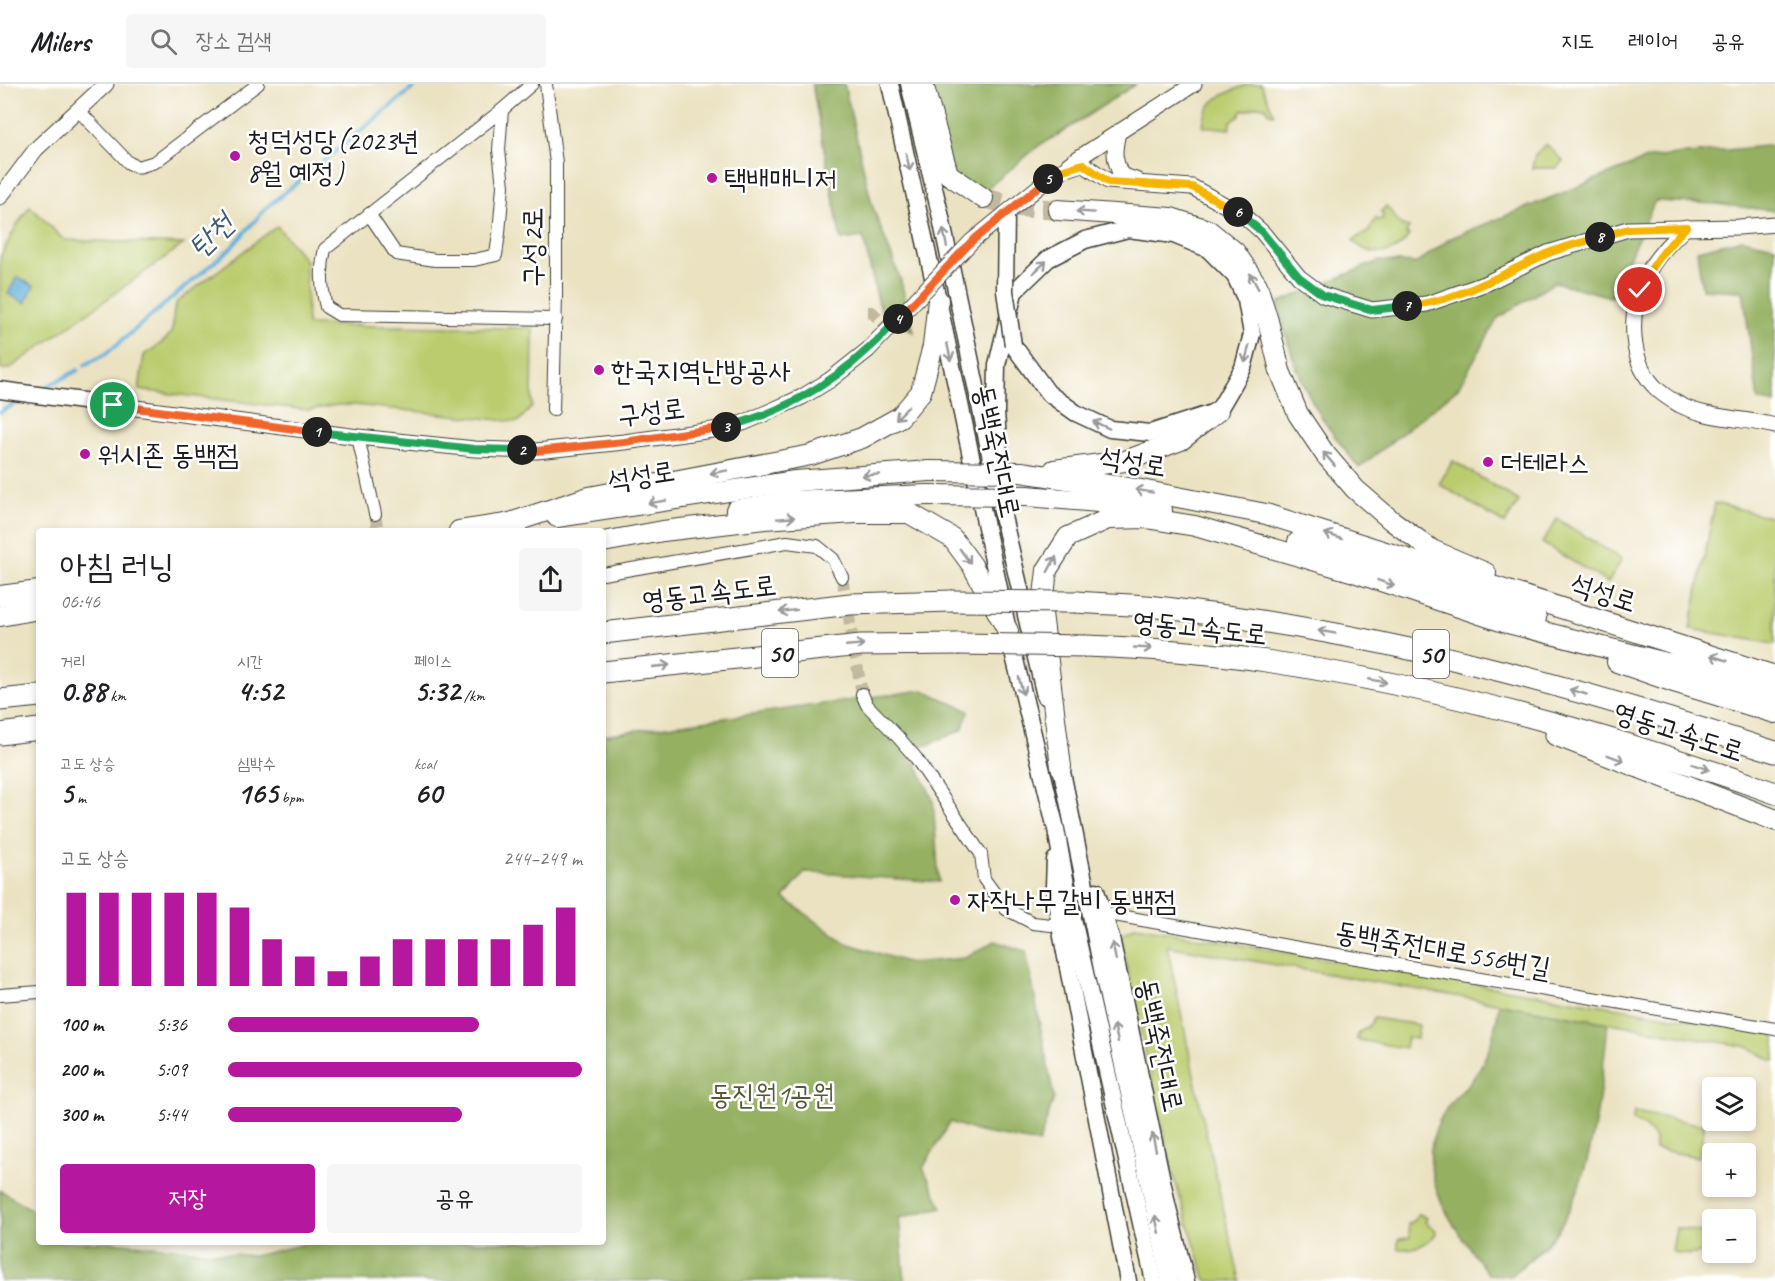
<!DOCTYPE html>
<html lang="ko">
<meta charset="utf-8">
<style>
body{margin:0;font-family:Caveat,"Poor Story",sans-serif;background:#f6f6f6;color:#202124;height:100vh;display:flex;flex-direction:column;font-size:22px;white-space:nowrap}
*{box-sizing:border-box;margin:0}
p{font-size:20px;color:#757577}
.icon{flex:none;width:33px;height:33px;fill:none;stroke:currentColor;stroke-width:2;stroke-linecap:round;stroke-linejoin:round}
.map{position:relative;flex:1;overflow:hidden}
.sheet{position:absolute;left:36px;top:444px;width:570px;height:717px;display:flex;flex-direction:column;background:#fff;border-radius:6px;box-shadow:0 3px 9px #0003}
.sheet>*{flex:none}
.fabs{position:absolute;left:1702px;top:993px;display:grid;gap:12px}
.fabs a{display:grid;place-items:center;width:54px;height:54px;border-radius:6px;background:#fff;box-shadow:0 3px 9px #0003;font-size:30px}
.pin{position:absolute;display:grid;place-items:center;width:51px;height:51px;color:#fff;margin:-26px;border:3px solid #fff;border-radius:50%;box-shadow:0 2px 6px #0007}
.km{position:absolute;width:30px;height:30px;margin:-15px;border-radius:50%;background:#222;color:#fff;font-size:16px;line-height:30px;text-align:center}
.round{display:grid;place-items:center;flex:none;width:63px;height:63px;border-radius:6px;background:#f6f6f6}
.overview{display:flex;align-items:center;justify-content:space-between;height:102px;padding:0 24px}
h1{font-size:33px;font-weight:600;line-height:45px}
.figures{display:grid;grid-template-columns:repeat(3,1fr);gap:9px;height:102px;padding:6px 24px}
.figures div{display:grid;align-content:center}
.figures b{font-size:30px;font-weight:600}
.figures small{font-size:16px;font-weight:400}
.figures p{font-size:16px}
.chart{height:168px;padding:12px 24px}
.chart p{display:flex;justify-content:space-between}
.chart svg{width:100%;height:108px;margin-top:6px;stroke:#b5179e;stroke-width:6}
.action{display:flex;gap:12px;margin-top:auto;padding:12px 24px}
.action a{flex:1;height:69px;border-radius:6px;background:#b5179e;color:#fff;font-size:24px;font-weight:600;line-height:69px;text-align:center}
.action a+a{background:#f6f6f6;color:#202124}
ul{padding:0 24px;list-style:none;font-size:20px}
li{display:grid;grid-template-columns:96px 72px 1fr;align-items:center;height:45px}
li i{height:15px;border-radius:8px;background:#b5179e}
header{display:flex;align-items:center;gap:36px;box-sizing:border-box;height:84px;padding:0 30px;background:#fff;border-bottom:2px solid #e0e0e0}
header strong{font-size:28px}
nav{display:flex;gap:33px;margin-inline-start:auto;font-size:21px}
.search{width:420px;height:54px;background:#f6f6f6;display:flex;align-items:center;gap:15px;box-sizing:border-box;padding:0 21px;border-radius:6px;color:#757577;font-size:22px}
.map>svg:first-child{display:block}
</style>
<header>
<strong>Milers</strong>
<div class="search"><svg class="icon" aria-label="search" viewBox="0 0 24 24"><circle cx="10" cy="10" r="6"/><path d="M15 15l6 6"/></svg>장소 검색</div>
<nav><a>지도</a><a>레이어</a><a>공유</a></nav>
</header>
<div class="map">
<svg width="1775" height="1197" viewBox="0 0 1775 1197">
<rect width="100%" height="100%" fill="#fff"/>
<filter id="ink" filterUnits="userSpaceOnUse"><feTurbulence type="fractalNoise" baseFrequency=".0167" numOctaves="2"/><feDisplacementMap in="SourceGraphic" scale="12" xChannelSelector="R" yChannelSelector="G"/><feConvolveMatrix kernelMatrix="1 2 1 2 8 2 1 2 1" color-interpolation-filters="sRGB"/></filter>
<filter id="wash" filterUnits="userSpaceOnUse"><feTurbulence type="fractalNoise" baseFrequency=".008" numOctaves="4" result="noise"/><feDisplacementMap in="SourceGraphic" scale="24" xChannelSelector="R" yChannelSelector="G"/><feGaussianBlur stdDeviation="1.35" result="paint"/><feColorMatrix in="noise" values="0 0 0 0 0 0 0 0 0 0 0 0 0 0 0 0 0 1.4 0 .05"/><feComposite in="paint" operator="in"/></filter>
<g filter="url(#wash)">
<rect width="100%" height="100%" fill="#ebe2c1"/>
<!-- green -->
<g fill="#bbcc6e" stroke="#6c7445" stroke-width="1.5">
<path d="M1249,0h12l13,30 -5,-1 -3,-6 -9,-1 -9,4h-6l-3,7 -8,4 -1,8 -27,-3c2,-29 23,-32 46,-42z"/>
<polygon points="1546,60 1563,77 1556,84 1532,84 1535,71"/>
<polygon points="30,122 64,156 184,160 9,285 0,285 0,173 17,141"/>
<path d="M1386,122c9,8 10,19 23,22l-3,6 3,1c-13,22 -40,24 -56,5l15,-8 8,-14 3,2 3,-1 1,-4 -2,-3z"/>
<path d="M277,142l29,35 1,64 226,3 -1,79 -14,15 -163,-17h-18l-28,5 -170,-20 5,-35c11,-8 28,-16 29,-30 1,-10 -1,-15 4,-23z"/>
<polygon points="1453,377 1519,417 1505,440 1439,400"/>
<polygon points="1715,419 1775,434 1775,560 1690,545"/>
<polygon points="1557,435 1622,475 1608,499 1542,459"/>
<polygon points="1135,843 1775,950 1775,977 1769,975 1748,963 1167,862 1208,1058 1240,1197 1206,1197 1171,1084 1120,852"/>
<polygon points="1374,934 1419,941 1417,955 1407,953 1405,964 1357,956 1358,949 1368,943"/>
<polygon points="1634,1028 1704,1041 1699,1073 1655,1065 1655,1054 1644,1042 1633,1037"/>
<path d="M1419,1130l8,4 -2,4 12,10c-9,13 -22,18 -39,17v-10l12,-1 -2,-14 6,-3z"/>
<path d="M1676,1144l37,6v16c-13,3 -29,8 -41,1z"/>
</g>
<!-- forest -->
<g fill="#94b061" stroke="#58663e" stroke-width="1.5">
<polygon points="812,0 844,0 872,121 900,194 914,248 882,228 878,217 863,153 841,156"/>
<polygon points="927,0 1136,0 1058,51 1041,60 972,117 955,101"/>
<path d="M1775,61v66l-59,-7 -61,-3 -44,96 -56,-15 -57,36 -40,70 -99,80c-17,-22 -35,-44 -48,-69 -16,-30 -26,-63 -33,-96l101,-42 38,2 34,-25 198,-80z"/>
<polygon points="1742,155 1775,162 1775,320 1758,316 1743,207 1702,205 1697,166"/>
<polygon points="923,606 969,627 962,646 911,668 933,716 939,798 805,788 784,814 846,859 909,879 965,874 995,857 1026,867 1054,1014 1039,1059 979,1048 950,1038 923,1084 942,1123 899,1134 905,1197 0,1197 0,1106 39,1130 39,1158 113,1158 254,1172 313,1158 603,1158 603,651"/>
<path d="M1499,920l109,19c-7,64 -14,155 -51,208 -12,18 -31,31 -46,45l-23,-2c-38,-53 -86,-110 -36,-173 6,-7 14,-13 19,-20 18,-23 24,-49 28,-77z"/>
</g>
<!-- water -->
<polygon fill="#62b0db" stroke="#3f667c" stroke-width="1.5" points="17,193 34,202 25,219 8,210"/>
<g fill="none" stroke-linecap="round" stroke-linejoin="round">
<!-- stream -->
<g stroke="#62b0db" stroke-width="4">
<polyline points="85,281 106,270 231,164 267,123 418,0"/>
<polyline points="41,306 78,286"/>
<polyline points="0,328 24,315"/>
</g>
</g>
</g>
<g filter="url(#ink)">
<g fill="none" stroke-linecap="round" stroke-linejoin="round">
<!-- minor-tunnel -->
<g stroke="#c2baa0" stroke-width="12" stroke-dasharray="12 6" stroke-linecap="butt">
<polyline points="868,228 872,228 893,251"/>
<polyline points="375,430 378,447"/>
<polyline points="842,493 862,610"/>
</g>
<!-- trunk-tunnel -->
<polyline stroke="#c2baa0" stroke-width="20" stroke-dasharray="20 10" stroke-linecap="butt" points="983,114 1020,123 1058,126"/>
<!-- minor casing -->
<g stroke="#3b3a35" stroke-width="14">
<g id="minor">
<path d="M532,0l-30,26 -177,139c-5,20 -4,38 1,58l13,8 217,4"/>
<polyline points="546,0 556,79 556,211 553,326"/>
<polyline points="78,26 129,79 138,83 155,78 258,0"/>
<polyline points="369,130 396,170 435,176 474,176 496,171 499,149 503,102 499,66 502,26"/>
<polyline points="358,353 375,430"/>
<polyline points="603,490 787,458 817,462 833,475 842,493"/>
<polyline points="862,610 867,621 898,653 916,674 981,770 984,795 1006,825 1033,839 1060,842"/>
<polyline points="1103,829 1321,868 1775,945"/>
<polyline points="0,911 39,908"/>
</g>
</g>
<!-- tertiary casing -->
<g stroke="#3b3a35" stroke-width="17">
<g id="tertiary">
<path d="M1118,48c-4,19 -5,25 3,43l15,5"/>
<polyline points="1069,80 1194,0"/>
<polyline points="1057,88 1083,80 1108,97 1192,103 1243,131 1262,148 1299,193 1323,211 1372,226 1427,220 1487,199 1548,169 1628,145 1739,143 1775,140"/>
<polyline points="0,113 36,65 106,0"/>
<path d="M1686,143c-13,13 -27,26 -36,42 -21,33 -24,87 4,117 7,8 17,14 26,19 28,14 65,13 95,21"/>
<polyline points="113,321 358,353 475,365 536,367 624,358 713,346 743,339 771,327 802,313 830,296"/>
</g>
</g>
<!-- secondary casing -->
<g stroke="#3b3a35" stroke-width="19">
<g id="secondary">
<polyline points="890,0 938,216 1008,547 1056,745 1069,817 1154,1197"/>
<polyline points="909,0 940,129 1004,437 1045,612"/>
<polyline points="0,306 113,321"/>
<polyline points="999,371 996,328 997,281 1014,208 1048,175 1085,156 1128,145 1174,151 1208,165 1235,192 1246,216 1252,250 1243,284 1218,327 1150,349 1110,345 1076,329 1048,309 1013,261"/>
<polyline points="1059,673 1103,890 1170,1197"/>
<polyline points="1055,776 1054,802 1060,842 1128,1197"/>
<polyline points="1096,807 1111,854 1167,1120 1186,1197"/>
</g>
</g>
<!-- trunk casing -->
<g stroke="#3b3a35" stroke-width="22">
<g id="trunk">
<polyline points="923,0 948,90 983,114"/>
<polyline points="1058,126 1171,134 1208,146 1235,168 1257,201 1268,237 1280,287 1298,330 1325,370 1355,405 1391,436 1432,466 1486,489"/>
<polyline points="1054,386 1125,377 1181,356 1218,327"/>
<polyline points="1021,388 1141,406 1266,430 1775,592"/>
<polyline points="1027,412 1135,421 1162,426"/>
<polyline points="736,426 792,417 927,411"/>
<polyline points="557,433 795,397 929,387"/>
<polyline points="507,440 589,413 811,371 862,354 900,333 921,308 933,262 938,216"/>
<polyline points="459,447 519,438"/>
<polyline points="603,458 663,447 764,435 855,429 909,429 952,454 972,481 1008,547"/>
<polyline points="1298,458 1380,481 1536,534"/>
<polyline points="0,512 39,507"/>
<polyline points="0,532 39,525"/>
<polyline points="1617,578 1677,599 1775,629"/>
<polyline points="1672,579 1775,611"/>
<polyline points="1061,683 1042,529 1047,486 1068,453 1108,435 1146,434 1195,442 1354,488 1504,538 1682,583"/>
</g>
</g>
<!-- motorway casing -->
<g stroke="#3b3a35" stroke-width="23">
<g id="motorway">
<path d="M1077,518c23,2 45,2 68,4 27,2 54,7 81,10 187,25 370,78 549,136"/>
<polyline points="603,549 850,520 951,517"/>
<path d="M1085,562c60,2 121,6 181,15 174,26 343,73 509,132"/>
<polyline points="603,588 861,561 958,560"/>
<polyline points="0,616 39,612"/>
<polyline points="0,650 39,645"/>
<polyline points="1556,651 1775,736"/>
</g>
</g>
<!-- minor -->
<use href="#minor" stroke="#fff" stroke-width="12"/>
<!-- tertiary -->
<use href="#tertiary" stroke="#fff" stroke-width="15"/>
<!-- secondary -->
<use href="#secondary" stroke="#fff" stroke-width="16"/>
<!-- trunk -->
<use href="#trunk" stroke="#fff" stroke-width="20"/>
<!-- motorway -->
<use href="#motorway" stroke="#fff" stroke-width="21"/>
<!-- tertiary-bridge casing -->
<g stroke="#3b3a35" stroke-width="17" stroke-linecap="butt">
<polyline id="tertiary-bridge" points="830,296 868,266 972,157 1057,88"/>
</g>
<!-- secondary-bridge casing -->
<g stroke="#3b3a35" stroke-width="19" stroke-linecap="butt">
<polyline id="secondary-bridge" points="1006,130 1005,207 1013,261"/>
</g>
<!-- trunk-bridge casing -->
<g stroke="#3b3a35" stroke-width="22" stroke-linecap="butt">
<g id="trunk-bridge">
<polyline points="929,387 1021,388"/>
<polyline points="927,411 1027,412"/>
</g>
</g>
<!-- motorway-bridge casing -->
<g stroke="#3b3a35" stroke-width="23" stroke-linecap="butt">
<g id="motorway-bridge">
<polyline points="951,517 1077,518"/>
<polyline points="958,560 1085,562"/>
</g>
</g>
<!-- tertiary-bridge -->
<use href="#tertiary-bridge" stroke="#fff" stroke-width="15"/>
<!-- secondary-bridge -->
<use href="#secondary-bridge" stroke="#fff" stroke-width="16"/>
<!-- trunk-bridge -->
<use href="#trunk-bridge" stroke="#fff" stroke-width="20"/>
<!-- motorway-bridge -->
<use href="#motorway-bridge" stroke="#fff" stroke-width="21"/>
</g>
<!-- one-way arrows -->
<defs><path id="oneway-shaft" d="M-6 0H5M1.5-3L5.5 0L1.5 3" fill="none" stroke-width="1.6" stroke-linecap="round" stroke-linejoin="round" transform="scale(1.5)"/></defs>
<g stroke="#999">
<use href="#oneway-shaft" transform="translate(908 78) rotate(77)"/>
<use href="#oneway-shaft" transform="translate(1085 128) rotate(-176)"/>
<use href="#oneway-shaft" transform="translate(945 154) rotate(-102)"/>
<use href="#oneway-shaft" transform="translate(1040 183) rotate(-43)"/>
<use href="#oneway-shaft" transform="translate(1254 197) rotate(-119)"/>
<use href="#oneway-shaft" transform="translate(949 268) rotate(78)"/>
<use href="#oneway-shaft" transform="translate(1247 270) rotate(104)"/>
<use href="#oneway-shaft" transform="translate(902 329) rotate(135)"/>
<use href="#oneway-shaft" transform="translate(1101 341) rotate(-156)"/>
<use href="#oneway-shaft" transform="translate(1329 375) rotate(-130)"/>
<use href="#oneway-shaft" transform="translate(719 388) rotate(170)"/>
<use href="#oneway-shaft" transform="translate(871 391) rotate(176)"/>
<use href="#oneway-shaft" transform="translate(1144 407) rotate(-170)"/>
<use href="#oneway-shaft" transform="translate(657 418) rotate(171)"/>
<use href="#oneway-shaft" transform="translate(786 434) rotate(-4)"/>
<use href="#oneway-shaft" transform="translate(1333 452) rotate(-162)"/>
<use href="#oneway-shaft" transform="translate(965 472) rotate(54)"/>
<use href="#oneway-shaft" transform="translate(1052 480) rotate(-62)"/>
<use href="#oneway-shaft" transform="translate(1386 499) rotate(19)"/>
<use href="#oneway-shaft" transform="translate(788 527) rotate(173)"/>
<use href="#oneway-shaft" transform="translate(1327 548) rotate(-170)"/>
<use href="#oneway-shaft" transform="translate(855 561) rotate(-5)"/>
<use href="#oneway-shaft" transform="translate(1143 564) rotate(3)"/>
<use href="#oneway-shaft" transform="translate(1719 574) rotate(-162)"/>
<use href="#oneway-shaft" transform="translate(661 582) rotate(-6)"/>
<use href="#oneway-shaft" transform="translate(1378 597) rotate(11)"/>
<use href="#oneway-shaft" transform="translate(1021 602) rotate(76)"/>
<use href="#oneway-shaft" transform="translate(1578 608) rotate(-164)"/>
<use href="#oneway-shaft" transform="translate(1616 674) rotate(21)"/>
<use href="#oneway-shaft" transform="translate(1701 683) rotate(19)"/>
<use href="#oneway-shaft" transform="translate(1114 867) rotate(-102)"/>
<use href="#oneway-shaft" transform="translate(1116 949) rotate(-102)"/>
<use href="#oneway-shaft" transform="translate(1154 1058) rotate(-102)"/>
<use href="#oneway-shaft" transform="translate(1157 1140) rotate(-102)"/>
</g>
</g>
<g fill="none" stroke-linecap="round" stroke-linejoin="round" filter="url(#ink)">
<!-- split-1 casing -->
<g stroke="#fff" stroke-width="12">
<polyline id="split-1" points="113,321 317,348"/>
</g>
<!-- split-2 casing -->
<g stroke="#fff" stroke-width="12">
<polyline id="split-2" points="317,348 474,365 522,366"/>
</g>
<!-- split-3 casing -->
<g stroke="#fff" stroke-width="12">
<polyline id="split-3" points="522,366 536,367 624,358 726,343"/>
</g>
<!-- split-4 casing -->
<g stroke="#fff" stroke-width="12">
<path id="split-4" d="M726,343c52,-13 103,-41 142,-78 11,-9 20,-20 30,-30"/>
</g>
<!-- split-5 casing -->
<g stroke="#fff" stroke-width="12">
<polyline id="split-5" points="898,235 972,157 1048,95"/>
</g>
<!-- split-6 casing -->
<g stroke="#fff" stroke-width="12">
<polyline id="split-6" points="1048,95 1057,88 1083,80 1108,98 1192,103 1238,128"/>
</g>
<!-- split-7 casing -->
<g stroke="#fff" stroke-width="12">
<polyline id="split-7" points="1238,128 1262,148 1299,193 1323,211 1372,226 1407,222"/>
</g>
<!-- split-8 casing -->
<g stroke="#fff" stroke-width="12">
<path id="split-8" d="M1407,222c52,-5 93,-31 139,-52 17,-7 36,-11 54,-17"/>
</g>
<!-- split-9 casing -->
<g stroke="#fff" stroke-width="12">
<path id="split-9" d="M1600,153l28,-8 58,-2c-20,21 -34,37 -46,63"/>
</g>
<!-- split-1 -->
<use href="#split-1" stroke="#f0652b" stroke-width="8"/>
<!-- split-2 -->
<use href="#split-2" stroke="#22a559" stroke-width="8"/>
<!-- split-3 -->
<use href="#split-3" stroke="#f0652b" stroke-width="8"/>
<!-- split-4 -->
<use href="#split-4" stroke="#22a559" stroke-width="8"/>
<!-- split-5 -->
<use href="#split-5" stroke="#f0652b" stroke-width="8"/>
<!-- split-6 -->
<use href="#split-6" stroke="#f5b400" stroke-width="8"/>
<!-- split-7 -->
<use href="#split-7" stroke="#22a559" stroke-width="8"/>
<!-- split-8 -->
<use href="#split-8" stroke="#f5b400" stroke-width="8"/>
<!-- split-9 -->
<use href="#split-9" stroke="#f5b400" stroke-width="8"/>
</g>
<!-- markers -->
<g fill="#b5179e" stroke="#fff" stroke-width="2">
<circle cx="235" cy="72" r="6"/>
<circle cx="712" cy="94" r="6"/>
<circle cx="599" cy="286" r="6"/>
<circle cx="85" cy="370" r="6"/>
<circle cx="1488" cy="378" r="6"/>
<circle cx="955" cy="816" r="6"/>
</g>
<g text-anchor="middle" stroke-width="5" stroke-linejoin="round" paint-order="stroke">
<!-- shield labels -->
<g fill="#fff" stroke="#606060" stroke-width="1.5">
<rect x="762" y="545" width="36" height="48" rx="4.5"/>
<rect x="1413" y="546" width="36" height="48" rx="4.5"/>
</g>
<g font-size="27" font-weight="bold" fill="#1c1c1c">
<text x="780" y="578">50</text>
<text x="1431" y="579">50</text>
</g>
<!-- poi labels -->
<g font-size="28" fill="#1c1c1c" stroke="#fff" text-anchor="start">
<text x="247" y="66">청덕성당(2023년<tspan x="247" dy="32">8월 예정)</tspan></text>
<text x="724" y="104">택배매니저</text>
<text x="611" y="296">한국지역난방공사</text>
<text x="97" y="380">워시존 동백점</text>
<text x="1500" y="388">더테라스</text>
<text x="967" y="826">자작나무갈비 동백점</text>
</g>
<!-- street labels -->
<g font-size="28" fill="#1c1c1c" stroke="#fff">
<text transform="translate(532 163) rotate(-90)" y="10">구성2로</text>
<text transform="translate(651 327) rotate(-7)" y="10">구성로</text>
<text transform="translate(998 367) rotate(78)" y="10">동백죽전대로</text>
<text transform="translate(1133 377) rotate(9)" y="10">석성로</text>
<text transform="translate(641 391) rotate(-9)" y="10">석성로</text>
<text transform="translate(709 508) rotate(-7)" y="10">영동고속도로</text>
<text transform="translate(1604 508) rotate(18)" y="10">석성로</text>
<text transform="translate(1200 543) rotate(6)" y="10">영동고속도로</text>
<text transform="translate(1679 647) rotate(18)" y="10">영동고속도로</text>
<text transform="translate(1443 865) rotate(10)" y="10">동백죽전대로556번길</text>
<text transform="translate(1161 961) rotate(78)" y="10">동백죽전대로</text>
</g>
<!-- park labels -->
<g font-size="28" fill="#545a39" stroke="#fff">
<text x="772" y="1020">동진원1공원</text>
</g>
<!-- water labels -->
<g font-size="30" font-style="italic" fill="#3c5f72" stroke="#fff">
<text transform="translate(211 151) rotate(-44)" y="10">탄천</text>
</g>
</g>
</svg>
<div class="fabs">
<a><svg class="icon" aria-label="layers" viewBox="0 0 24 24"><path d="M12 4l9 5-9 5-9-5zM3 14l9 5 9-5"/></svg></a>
<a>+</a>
<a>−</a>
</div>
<div class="pin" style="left:113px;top:321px;background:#1e9e55"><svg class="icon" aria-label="arrive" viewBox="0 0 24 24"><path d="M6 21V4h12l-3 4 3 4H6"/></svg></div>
<div class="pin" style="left:1640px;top:206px;background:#d93025"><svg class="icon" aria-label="check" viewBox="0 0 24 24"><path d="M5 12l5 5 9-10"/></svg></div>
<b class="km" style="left:317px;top:348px">1</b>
<b class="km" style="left:522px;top:366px">2</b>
<b class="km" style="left:726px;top:343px">3</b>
<b class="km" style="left:898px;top:235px">4</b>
<b class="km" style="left:1048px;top:95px">5</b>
<b class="km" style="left:1238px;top:128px">6</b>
<b class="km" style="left:1407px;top:222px">7</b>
<b class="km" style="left:1600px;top:153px">8</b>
<section class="sheet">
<div class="overview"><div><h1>아침 러닝</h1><p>06:46</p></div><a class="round"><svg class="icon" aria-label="share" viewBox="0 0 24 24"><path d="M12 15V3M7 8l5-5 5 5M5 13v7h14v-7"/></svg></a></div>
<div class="figures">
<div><p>거리</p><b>0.88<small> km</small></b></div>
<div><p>시간</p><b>4:52</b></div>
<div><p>페이스</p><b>5:32<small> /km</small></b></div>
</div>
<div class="figures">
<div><p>고도 상승</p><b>5<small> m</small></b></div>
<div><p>심박수</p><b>165<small> bpm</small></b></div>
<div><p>kcal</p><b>60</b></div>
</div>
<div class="chart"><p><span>고도 상승</span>244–249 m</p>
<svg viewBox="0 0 160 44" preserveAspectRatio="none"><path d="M5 44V6M15 44V6M25 44V6M35 44V6M45 44V6M55 44V12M65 44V25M75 44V32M85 44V38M95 44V32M105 44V25M115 44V25M125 44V25M135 44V25M145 44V19M155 44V12"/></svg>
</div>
<ul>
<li><b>100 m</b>5:36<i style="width:71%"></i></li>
<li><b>200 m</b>5:09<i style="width:100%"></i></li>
<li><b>300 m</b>5:44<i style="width:66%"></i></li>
</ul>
<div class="action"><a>저장</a><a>공유</a></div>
</section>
</div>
